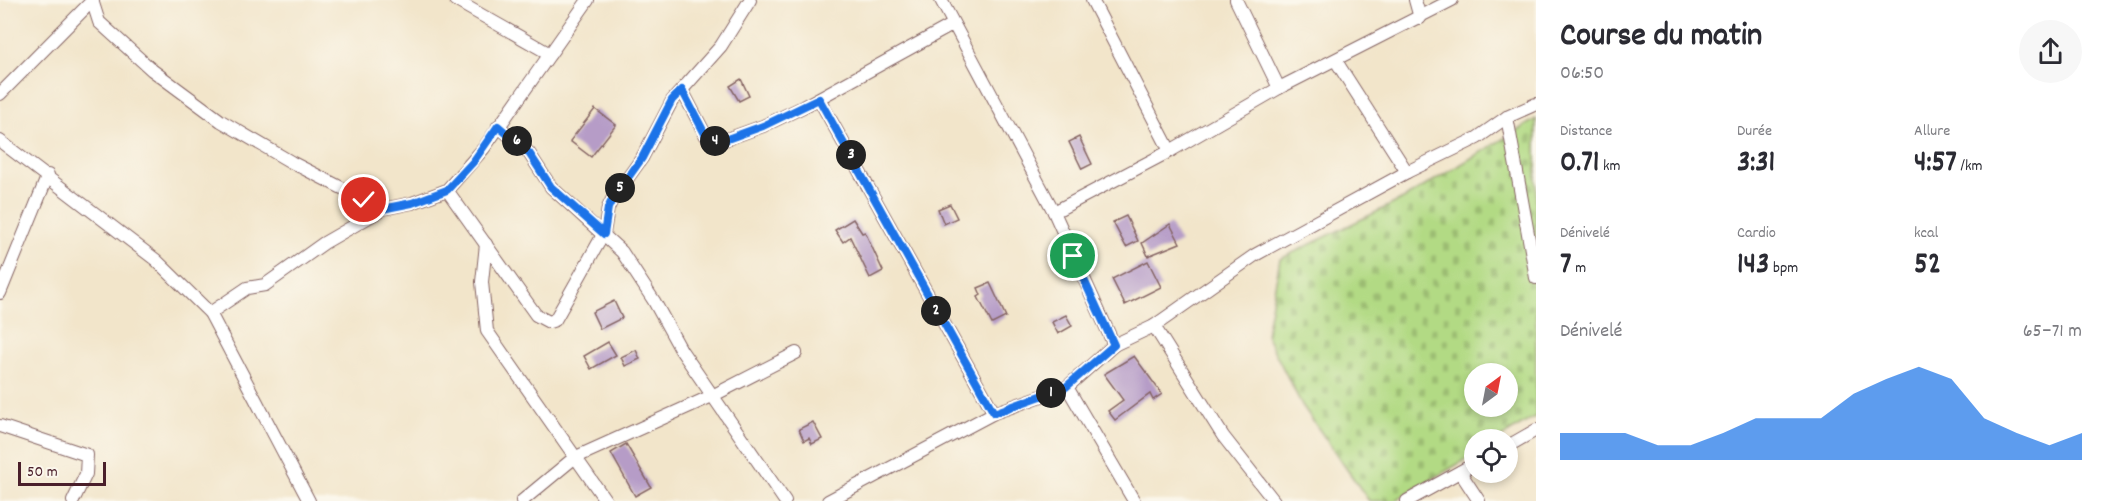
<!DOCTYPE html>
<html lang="fr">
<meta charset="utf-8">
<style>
body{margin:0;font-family:Dekko,sans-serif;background:#f7f7f7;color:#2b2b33;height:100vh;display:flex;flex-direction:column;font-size:22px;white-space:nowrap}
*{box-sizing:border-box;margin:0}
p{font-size:20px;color:#7c7c81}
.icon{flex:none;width:33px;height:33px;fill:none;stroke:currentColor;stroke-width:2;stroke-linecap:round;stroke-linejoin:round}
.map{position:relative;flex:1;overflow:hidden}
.details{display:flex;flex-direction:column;background:#fff;width:570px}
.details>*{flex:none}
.needle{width:39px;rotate:32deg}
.buttons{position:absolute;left:1464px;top:363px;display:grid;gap:12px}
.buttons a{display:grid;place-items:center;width:54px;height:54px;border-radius:50%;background:#fff;box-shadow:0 3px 9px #0003;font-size:30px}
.scale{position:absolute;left:18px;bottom:15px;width:88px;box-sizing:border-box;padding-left:6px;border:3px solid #4a1f2b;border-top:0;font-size:16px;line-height:21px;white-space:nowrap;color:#4a1f2b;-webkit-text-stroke:4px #fbf7ec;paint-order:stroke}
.pin{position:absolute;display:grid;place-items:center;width:51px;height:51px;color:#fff;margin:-26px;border:3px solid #fff;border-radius:50%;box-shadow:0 2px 6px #0007}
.km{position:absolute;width:30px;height:30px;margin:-15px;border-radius:50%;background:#222;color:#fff;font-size:16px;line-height:30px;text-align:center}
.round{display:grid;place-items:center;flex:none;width:63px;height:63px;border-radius:32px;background:#f7f7f7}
.head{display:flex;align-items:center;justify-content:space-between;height:102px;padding:0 24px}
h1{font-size:33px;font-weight:800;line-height:45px}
.stats{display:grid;grid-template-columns:repeat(3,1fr);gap:9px;height:102px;padding:6px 24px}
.stats div{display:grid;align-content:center}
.stats b{font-size:30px;font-weight:800}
.stats small{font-size:16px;font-weight:400}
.stats p{font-size:16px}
.chart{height:168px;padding:12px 24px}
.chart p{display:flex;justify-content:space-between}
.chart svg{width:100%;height:108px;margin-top:6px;fill:#1a73e8;opacity:.7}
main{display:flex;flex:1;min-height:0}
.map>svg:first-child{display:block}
</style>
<main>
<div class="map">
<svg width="1536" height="501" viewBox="0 0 1536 501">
<defs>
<pattern id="cemetery-stones" width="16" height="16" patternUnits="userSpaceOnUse" patternTransform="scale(1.5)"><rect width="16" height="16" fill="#b2da84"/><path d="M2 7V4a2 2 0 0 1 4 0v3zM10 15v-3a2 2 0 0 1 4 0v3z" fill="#9bbb72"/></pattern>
</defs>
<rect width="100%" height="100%" fill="#fbf7ec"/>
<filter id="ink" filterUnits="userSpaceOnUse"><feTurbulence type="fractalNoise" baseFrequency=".0167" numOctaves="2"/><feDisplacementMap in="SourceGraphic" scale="12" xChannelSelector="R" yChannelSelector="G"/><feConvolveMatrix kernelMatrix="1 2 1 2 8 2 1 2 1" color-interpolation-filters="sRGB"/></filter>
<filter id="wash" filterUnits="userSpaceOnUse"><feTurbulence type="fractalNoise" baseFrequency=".008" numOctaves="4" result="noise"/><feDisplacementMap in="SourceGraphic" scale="24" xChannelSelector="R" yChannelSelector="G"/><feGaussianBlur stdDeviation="1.35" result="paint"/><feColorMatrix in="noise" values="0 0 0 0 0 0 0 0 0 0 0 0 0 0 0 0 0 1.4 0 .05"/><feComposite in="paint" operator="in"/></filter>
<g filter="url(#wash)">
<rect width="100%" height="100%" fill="#f2e5ca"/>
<!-- cemetery -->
<path fill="url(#cemetery-stones)" stroke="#7e7c58" stroke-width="1.5" fill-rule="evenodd" d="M1536,119v297l-37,23 -25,1v15l-80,46h-25l-67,-96 -36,-70 14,-76 125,-61zM1474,374h34v32h-34z"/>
<g id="blocks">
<!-- building -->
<g fill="#b69cc7">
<polygon points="741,79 749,96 739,101 730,86"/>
<polygon points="595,109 616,125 591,157 570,141"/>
<polygon points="1079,137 1092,164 1082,169 1069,142"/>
<polygon points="950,204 957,218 944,224 938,209"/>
<polygon points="1126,216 1138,241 1126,247 1113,222"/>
<polygon points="853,219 862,233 865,232 883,271 870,278 850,237 843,242 835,230"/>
<polygon points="1170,224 1180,243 1148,256 1142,243"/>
<polygon points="1148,261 1161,287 1125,305 1112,279"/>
<polygon points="990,283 1006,317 992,324 978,297 981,295 978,288"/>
<polygon points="614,301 622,318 600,329 592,312"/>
<polygon points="1066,315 1072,326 1058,334 1052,322"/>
<polygon points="608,342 616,355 591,369 584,356"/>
<polygon points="636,350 640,359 625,366 621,357"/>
<polygon points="1134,356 1162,394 1153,400 1150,394 1115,420 1108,411 1123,400 1104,374"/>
<polygon points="813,422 822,439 812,444 809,438 804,441 799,429"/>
<polygon points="626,444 651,487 635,496 611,453"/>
</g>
</g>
</g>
<g filter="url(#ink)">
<use href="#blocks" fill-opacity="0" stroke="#856463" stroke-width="1.5"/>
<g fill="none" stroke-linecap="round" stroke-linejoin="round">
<!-- minor casing -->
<g stroke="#856463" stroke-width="14">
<g id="minor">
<polyline points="92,0 99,22 152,70 221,121 291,162 383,209"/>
<polyline points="455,0 550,54"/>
<polyline points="941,0 1054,212 1114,345"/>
<polyline points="1092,0 1170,151"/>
<polyline points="1236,0 1279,88"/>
<polyline points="1415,0 1420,18"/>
<polyline points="1336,61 1407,172"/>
<polyline points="682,90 706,136 719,142 763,126 803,107 952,25"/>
<polyline points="0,94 93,0"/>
<polyline points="819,99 994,413"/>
<polyline points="1507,117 1536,278"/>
<polyline points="498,126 529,153 551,187 622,252 654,301 681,350 785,501"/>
<polyline points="0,141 156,260 210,313 309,501"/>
<polyline points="447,190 536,315 549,322 555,320 604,233 608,208 612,200 642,158 672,101 721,46 750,0"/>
<polyline points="1054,212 1170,151 1279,88 1452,0"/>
<polyline points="486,244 482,282 487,331 606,501"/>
<polyline points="0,293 48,175"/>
<polyline points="210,313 247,288 265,285 324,243 383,209 412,203 447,190 484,148 588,0"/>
<polyline points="1154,326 1223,436 1274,501"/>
<polyline points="1067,387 1134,501"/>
<polyline points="0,426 87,455 86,474 73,501"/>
<polyline points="1508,446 1536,430"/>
<polyline points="1460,472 1479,501"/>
<polyline points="522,501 574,458 714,395 796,353"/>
<polyline points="828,501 994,413 1067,387 1114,345 1154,326 1255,255 1407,172 1477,138 1507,117 1536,104"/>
<polyline points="1407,501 1474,464"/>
</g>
</g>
<!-- minor -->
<use href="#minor" stroke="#fff" stroke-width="12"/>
</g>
</g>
<g fill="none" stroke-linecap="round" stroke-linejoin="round" filter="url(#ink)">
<!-- route casing -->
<g stroke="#fff" stroke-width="12">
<polyline id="route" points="364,200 382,209 412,203 447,190 473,162 498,126 529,153 551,187 604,234 608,208 612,200 642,158 672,100 682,90 706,136 719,142 763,126 819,99 994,413 1066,387 1114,345 1073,256"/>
</g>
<!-- route -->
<use href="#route" stroke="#1a73e8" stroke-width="8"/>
</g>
</svg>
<div class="buttons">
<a><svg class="needle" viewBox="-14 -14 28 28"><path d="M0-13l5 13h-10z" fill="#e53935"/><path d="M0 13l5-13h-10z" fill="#7c7c81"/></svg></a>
<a><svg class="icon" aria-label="locate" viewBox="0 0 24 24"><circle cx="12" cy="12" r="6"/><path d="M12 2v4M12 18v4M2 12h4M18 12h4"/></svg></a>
</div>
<div class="scale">50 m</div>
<div class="pin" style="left:1073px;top:256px;background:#1e9e55"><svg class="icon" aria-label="arrive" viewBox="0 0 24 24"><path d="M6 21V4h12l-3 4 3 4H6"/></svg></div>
<div class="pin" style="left:364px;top:200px;background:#d93025"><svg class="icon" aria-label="check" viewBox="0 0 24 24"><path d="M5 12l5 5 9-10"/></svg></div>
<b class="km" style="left:1051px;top:393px">1</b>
<b class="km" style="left:936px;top:311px">2</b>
<b class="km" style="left:851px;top:155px">3</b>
<b class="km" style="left:715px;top:141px">4</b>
<b class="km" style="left:620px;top:188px">5</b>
<b class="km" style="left:517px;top:141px">6</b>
</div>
<section class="details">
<div class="head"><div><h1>Course du matin</h1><p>06:50</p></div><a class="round"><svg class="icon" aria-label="share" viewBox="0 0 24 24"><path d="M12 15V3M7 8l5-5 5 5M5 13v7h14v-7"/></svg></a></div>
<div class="stats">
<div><p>Distance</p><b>0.71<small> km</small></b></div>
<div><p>Durée</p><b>3:31</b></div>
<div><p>Allure</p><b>4:57<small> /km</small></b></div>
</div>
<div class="stats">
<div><p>Dénivelé</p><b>7<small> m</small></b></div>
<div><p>Cardio</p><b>143<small> bpm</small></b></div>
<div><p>kcal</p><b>52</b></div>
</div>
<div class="chart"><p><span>Dénivelé</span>65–71 m</p>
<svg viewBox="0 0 160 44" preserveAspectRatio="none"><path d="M0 44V33L10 33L20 33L30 38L40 38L50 33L60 27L70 27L80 27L90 17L100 11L110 6L120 11L130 27L140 33L150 38L160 33V44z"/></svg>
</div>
</section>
</main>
